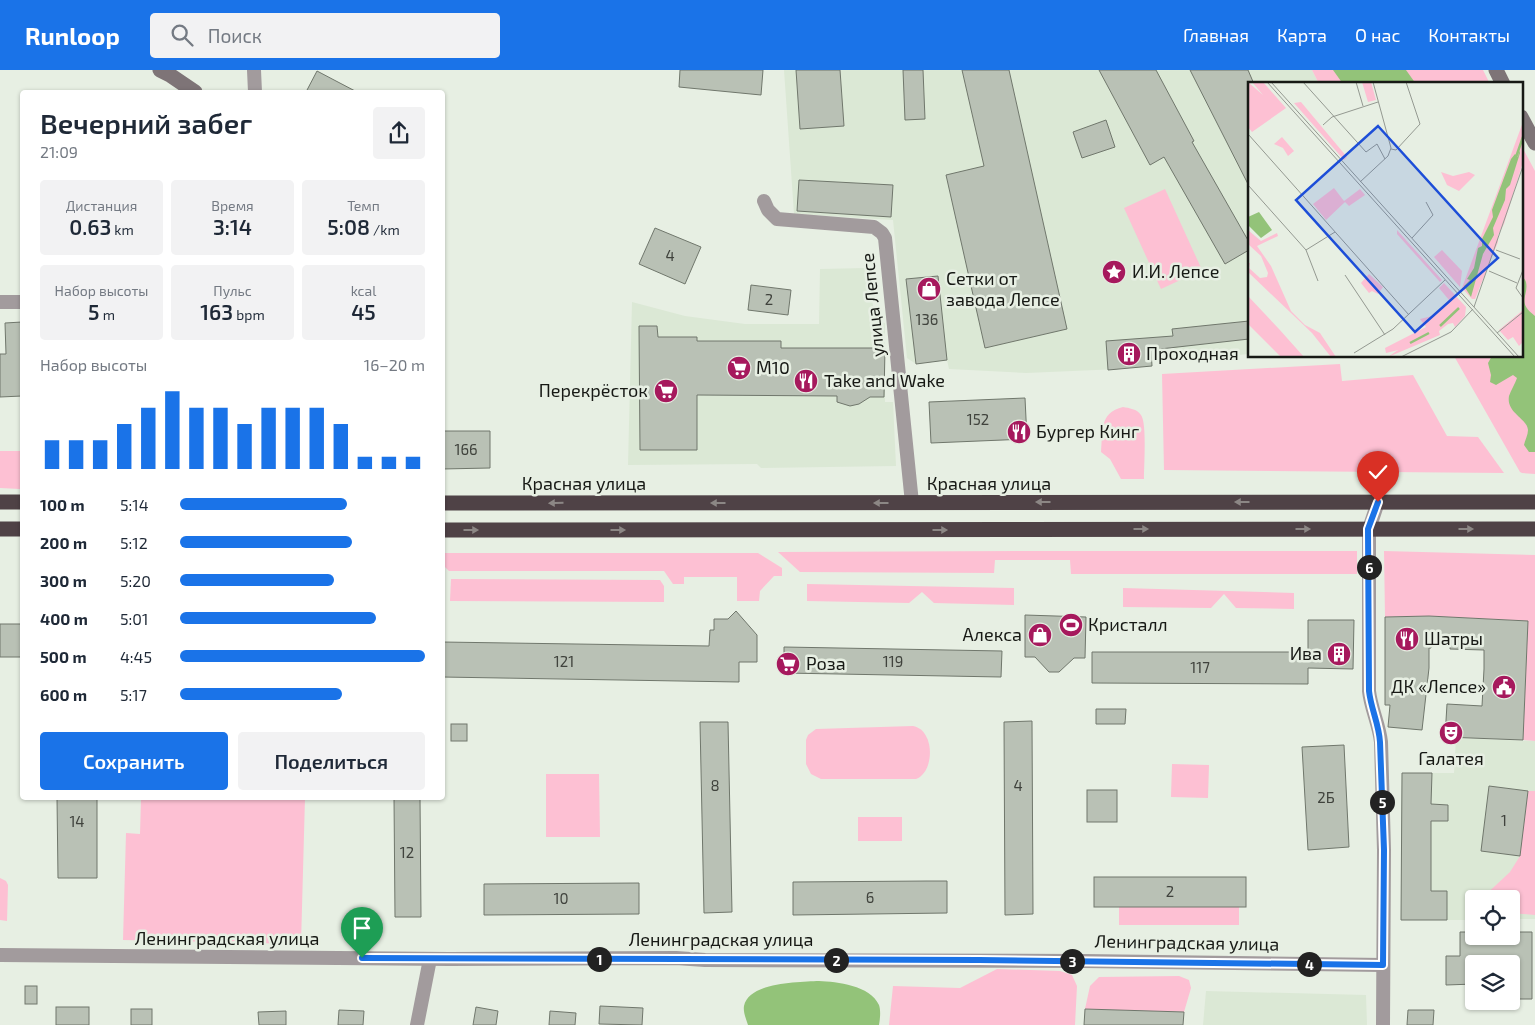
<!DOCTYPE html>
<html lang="ru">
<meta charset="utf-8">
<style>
body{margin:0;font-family:"Exo 2",sans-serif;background:#f2f2f3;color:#1f2937;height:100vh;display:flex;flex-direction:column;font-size:19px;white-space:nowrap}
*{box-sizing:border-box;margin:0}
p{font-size:16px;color:#747a83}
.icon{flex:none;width:28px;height:28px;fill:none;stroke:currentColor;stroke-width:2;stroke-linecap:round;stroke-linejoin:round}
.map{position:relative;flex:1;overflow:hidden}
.drawer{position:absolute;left:20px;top:20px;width:425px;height:710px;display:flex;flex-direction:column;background:#fff;border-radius:5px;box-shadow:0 1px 4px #0004}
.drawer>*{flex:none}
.fabs{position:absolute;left:1465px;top:820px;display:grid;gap:10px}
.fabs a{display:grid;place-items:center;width:55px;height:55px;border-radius:5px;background:#fff;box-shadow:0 1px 4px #0004;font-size:25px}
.pin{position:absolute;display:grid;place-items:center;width:42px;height:42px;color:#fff;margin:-51px -21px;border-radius:50% 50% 50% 0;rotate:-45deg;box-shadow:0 0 5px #0007}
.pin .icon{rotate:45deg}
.km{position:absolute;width:25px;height:25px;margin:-12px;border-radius:50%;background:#222;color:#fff;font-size:14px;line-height:25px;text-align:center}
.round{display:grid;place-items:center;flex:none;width:52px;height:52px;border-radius:5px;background:#f2f2f3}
.headline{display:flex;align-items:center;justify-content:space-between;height:85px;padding:0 20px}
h1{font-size:28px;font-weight:600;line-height:38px}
.stats{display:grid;grid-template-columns:repeat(3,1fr);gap:8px;height:85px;padding:5px 20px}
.stats div{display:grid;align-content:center;border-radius:5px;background:#f2f2f3;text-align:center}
.stats b{font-size:21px;font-weight:600}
.stats small{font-size:14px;font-weight:400}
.stats p{font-size:14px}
.chart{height:140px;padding:10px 20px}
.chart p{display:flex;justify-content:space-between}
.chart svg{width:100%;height:90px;margin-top:5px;stroke:#1a73e8;stroke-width:6}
.button{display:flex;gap:10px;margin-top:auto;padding:10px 20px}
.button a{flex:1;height:58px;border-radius:5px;background:#1a73e8;color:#fff;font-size:20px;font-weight:600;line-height:58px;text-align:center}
.button a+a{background:#f2f2f3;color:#1f2937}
ul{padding:0 20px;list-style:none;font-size:16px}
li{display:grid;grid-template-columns:80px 60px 1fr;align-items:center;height:38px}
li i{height:12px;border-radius:6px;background:#1a73e8}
header{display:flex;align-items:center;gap:30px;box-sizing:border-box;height:70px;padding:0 25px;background:#1a73e8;color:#fff}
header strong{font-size:24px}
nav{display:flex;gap:28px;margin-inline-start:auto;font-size:18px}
.search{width:350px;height:45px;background:#f2f2f3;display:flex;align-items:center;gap:12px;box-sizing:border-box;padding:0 18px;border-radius:5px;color:#747a83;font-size:19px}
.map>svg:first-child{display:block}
</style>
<header>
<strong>Runloop</strong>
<div class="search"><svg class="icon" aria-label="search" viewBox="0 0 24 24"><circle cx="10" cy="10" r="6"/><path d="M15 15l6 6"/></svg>Поиск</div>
<nav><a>Главная</a><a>Карта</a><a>О нас</a><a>Контакты</a></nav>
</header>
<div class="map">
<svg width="1535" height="955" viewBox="0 0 1535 955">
<rect width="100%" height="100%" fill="#e7efe3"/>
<!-- built -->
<g fill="#dbe8d5">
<polygon points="784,0 1312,0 1319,14 1249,14 1249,284 1175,291 1174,277 1150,268 1152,296 1119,299 1026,303 949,299 947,290 916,294 907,288 893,150 794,144"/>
<polygon points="866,198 876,252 885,253 885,332 893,332 896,396 761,398 757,394 628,395 632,232 685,246 745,254 819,254 820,199"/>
<polygon points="1456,668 1535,671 1535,849 1511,849 1511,829 1474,829 1474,850 1401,850 1402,703 1454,703"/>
<polygon points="1206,921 1366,925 1367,955 1203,955"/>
</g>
<!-- green -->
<g fill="#fdc0d3">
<polygon points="1312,0 1483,0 1490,14 1319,14"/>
<polygon points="1521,75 1535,101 1535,404 1522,403 1520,402 1454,286 1521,286"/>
<polygon points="1165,119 1202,200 1161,219 1124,138"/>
<polygon points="1340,294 1342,311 1413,305 1447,366 1478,367 1504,403 1164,400 1162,304"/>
<path d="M1123,337c6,1 14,2 18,8 6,8 3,51 3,64h-23l-11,-20 -9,-7c2,-21 -2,-39 22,-45z"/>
<polygon points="0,381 20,381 20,419 0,418"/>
<polygon points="1018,481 1357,481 1357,504 1071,504 1070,490 995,490 994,503 800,502 778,482"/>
<polygon points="1384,481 1535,485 1535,671 1523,670 1528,551 1429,546 1385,547"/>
<polygon points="443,483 758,483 782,498 782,506 774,506 760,521 759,531 737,531 737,507 684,507 684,514 673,514 664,501 449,501 443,495"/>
<polygon points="451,509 660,510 664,516 664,532 450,531"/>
<polygon points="807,514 1014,518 1014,535 934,533 922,522 909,533 807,531"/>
<polygon points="1123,518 1294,523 1294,539 1236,538 1224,524 1211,538 1123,537"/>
<path d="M913,656c22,4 22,46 3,53h-95l-10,-5 -5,-10v-24l2,-5 8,-6z"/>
<polygon points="1172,694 1209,695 1208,728 1171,727"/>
<polygon points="546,704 599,704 600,767 546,767"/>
<polygon points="1528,721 1535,721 1535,845 1511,843 1511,829 1481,829 1510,802 1520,786"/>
<polygon points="141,728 305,728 301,874 123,870 126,763 140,764"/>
<rect x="858" y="747" width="44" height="24"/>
<polygon points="0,808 6,811 8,815 7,851 0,850"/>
<rect x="1119" y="837" width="120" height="18"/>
<polygon points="997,899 1060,901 1072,905 1077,916 1075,955 889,955 893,916 960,918"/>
<polygon points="1179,906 1189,910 1191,918 1184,942 1085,939 1090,916 1099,907"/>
</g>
<!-- water -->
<g fill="#93c379">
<polygon points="1333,0 1406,0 1416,14 1343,14"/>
<path d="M1521,205c2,2 4,4 5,7 3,14 -10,20 9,34v136h-6l-5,-7c1,-5 4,-10 4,-15 -1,-12 -22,-17 -19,-34 2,-6 6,-12 8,-18l-4,-3 -17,10 -6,-3 1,-7 -3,-12 4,-7h29z"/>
<path d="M819,911c18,1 51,4 60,24 2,6 1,14 0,20h-131c-2,-6 -5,-13 -4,-19 5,-24 56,-24 75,-25z"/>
</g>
<!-- building -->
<g fill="#b9c1b5" stroke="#70776c">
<polygon points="680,0 763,0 761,25 679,17"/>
<polygon points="796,0 840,0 844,56 800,59"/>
<polygon points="903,0 923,0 925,49 905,50"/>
<polygon points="962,0 1009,0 1067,259 985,278 946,105 984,96"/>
<polygon points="1099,0 1156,0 1194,71 1192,72 1249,172 1249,180 1225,194 1164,87 1150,95"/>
<polygon points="1190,0 1248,0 1254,14 1249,14 1249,116"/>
<polygon points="317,1 336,11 357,22 306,22"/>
<polygon points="1106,50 1115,77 1082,88 1073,62"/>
<polygon points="799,110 893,115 891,147 797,141"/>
<polygon points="655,158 701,177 685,214 639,194"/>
<polygon points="938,206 947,290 916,294 906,209"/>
<polygon points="751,215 791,220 788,245 748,240"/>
<polygon points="1249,251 1249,269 1151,280 1152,296 1108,300 1106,271 1173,266 1172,259"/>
<polygon points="22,252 22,326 0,327 0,284 6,284 5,253"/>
<polygon points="639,256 657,256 658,267 697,267 697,271 781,271 781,278 885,278 884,327 870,327 859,334 850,336 837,332 837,326 697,325 697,380 640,380"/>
<polygon points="1025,328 1027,369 931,373 929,332"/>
<polygon points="442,361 490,361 490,398 442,399"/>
<polygon points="736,541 757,565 757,592 739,592 739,612 442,607 442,572 709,576 710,560 714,560 714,549 728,549"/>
<polygon points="1025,545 1086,547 1085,588 1074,588 1059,602 1049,602 1035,587 1025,587"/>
<polygon points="1429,546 1528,551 1523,670 1445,667 1447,634 1482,636 1484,599 1484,580 1450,579 1450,572 1432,571 1431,578 1429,578 1429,598 1422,660 1388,657 1390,635 1385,635 1385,547"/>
<polygon points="1308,550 1354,550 1353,599 1308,598 1308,614 1092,613 1092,582 1308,582"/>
<rect x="0" y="554" width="22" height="33"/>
<polygon points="784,577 1002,581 1001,607 784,603"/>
<polygon points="1096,639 1126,639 1125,654 1096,654"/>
<polygon points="1032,651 1033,844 1005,845 1004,652"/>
<polygon points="700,652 728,652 732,842 704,843"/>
<rect x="451" y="654" width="16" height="17"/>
<polygon points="1344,675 1349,777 1308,780 1302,677"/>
<polygon points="1402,703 1432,703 1431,734 1448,735 1448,751 1431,751 1431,821 1447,821 1447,850 1401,850"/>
<polygon points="1489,716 1528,721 1520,786 1481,781"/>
<rect x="1087" y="720" width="30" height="32"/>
<polygon points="57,728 97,728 97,808 58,808"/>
<polygon points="394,728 420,728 421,847 395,847"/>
<rect x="1094" y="807" width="152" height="30"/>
<polygon points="927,811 947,811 947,843 793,845 793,812"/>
<polygon points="639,813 639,844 484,845 484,814"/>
<polygon points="1460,862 1474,862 1474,866 1511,866 1511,862 1532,862 1532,929 1511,929 1511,894 1474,894 1474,914 1446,915 1446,886 1460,886"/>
<rect x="25" y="916" width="12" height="18"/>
<polygon points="600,936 643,938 642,955 599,954"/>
<rect x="56" y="937" width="33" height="18"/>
<polygon points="476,937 498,941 496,955 473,955"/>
<rect x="131" y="939" width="21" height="16"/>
<polygon points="1085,939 1184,942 1183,955 1084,955"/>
<polygon points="339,940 364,941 363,955 338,955"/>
<polygon points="1408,940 1434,940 1433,955 1407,955"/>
<polygon points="286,941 286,955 259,955 258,942"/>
<polygon points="550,941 576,943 575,955 549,955"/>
</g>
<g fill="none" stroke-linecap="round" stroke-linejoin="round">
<!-- street -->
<g stroke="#a29b9d" stroke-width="14">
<polyline points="254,0 255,22"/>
<polyline points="764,131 768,140 777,149 874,157 882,163 885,168 912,433"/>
<polyline points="0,232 22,232"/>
<path d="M1378,432l-9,27v162c2,18 10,33 12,51l3,108 -1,175"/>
<polyline points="0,885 449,889 676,888 705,890 1084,891 1383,895"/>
<polyline points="417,955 430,889"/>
</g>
<!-- secondary -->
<g stroke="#7e7477" stroke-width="15">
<polyline points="160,0 170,5 195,22"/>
<polyline points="1496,0 1503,14"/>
<polyline points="1521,47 1535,73"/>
</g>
<!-- highway -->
<g stroke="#4f4246" stroke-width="15">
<polyline points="0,432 22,432"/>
<polyline points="442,433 1535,432"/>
<polyline points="0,459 22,459"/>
<polyline points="442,460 1535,459"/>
</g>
</g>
<!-- one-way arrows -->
<defs><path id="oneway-solid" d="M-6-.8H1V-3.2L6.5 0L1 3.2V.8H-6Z" transform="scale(1.25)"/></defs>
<g fill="#8c8785">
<use href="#oneway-solid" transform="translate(1043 432) rotate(180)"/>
<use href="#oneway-solid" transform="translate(1242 432) rotate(180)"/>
<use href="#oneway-solid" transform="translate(556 433) rotate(179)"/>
<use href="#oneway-solid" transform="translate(718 433) rotate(-180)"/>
<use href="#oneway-solid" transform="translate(881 433) rotate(-180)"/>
<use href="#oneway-solid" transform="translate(1141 459)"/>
<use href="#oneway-solid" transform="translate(1303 459)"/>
<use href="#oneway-solid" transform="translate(1466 459)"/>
<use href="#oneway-solid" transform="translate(471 460)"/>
<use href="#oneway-solid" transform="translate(618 460)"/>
<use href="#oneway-solid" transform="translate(940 460)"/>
</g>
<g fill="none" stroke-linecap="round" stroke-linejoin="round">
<!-- route casing -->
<g stroke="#fff" stroke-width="10">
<path id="route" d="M362,888l617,2 404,5 1,-115 -4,-108c-1,-18 -9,-33 -11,-51l-1,-162 10,-27"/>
</g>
<!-- route -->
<use href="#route" stroke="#1a73e8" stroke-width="6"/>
</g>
<!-- icons -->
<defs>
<g id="sight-disc" transform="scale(1.25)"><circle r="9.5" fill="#a6195d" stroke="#e7efe3"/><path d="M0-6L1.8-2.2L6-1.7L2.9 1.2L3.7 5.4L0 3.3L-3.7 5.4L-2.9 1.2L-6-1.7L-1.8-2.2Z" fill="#fff"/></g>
<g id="shop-disc" transform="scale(1.25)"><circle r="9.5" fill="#a6195d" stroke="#e7efe3"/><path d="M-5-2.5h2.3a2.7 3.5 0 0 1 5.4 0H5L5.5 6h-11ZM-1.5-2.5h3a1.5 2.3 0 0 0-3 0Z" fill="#fff"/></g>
<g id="building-disc" transform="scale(1.25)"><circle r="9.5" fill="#a6195d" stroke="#e7efe3"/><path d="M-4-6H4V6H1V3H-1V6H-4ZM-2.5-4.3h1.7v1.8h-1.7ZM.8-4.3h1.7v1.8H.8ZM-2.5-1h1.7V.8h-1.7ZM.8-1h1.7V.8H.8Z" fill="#fff"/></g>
<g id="supermarket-disc" transform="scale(1.25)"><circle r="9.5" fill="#a6195d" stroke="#e7efe3"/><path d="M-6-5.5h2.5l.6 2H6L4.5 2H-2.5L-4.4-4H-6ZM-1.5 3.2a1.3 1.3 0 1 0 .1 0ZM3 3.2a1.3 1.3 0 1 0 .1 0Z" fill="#fff"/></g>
<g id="restaurant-disc" transform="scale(1.25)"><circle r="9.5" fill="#a6195d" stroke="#e7efe3"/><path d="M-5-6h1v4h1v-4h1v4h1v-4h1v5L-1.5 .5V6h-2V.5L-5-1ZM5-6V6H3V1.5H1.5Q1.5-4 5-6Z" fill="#fff"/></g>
<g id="stadium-disc" transform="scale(1.25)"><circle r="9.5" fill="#a6195d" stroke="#e7efe3"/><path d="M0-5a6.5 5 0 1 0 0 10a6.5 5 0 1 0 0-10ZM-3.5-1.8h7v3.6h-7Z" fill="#fff"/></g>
<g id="civic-disc" transform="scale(1.25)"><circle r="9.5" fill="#a6195d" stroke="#e7efe3"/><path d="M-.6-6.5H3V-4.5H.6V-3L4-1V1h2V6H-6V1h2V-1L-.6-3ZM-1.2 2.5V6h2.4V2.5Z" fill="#fff"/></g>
<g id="theatre-disc" transform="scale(1.25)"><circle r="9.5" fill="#a6195d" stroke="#e7efe3"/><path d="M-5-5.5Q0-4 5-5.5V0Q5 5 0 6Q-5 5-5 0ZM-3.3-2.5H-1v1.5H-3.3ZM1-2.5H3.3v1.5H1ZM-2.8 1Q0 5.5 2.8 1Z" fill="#fff"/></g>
</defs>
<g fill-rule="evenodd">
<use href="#sight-disc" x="1114" y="202"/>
<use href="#shop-disc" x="929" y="219"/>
<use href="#building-disc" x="1129" y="284"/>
<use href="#supermarket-disc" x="739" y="298"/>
<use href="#restaurant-disc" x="806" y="311"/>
<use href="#supermarket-disc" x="666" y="321"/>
<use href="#restaurant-disc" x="1019" y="362"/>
<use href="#stadium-disc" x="1071" y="555"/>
<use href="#shop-disc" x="1040" y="565"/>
<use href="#restaurant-disc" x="1407" y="569"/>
<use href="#building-disc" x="1339" y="584"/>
<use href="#supermarket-disc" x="788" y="594"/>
<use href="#civic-disc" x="1504" y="617"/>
<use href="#theatre-disc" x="1451" y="663"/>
</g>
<g text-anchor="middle" stroke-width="5" stroke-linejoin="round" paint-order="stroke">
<!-- number labels -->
<g font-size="15" fill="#40433d">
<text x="670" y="191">4</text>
<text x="769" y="235">2</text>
<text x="927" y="255">136</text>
<text x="978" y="355">152</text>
<text x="466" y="385">166</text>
<text x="564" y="597">121</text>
<text x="893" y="597">119</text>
<text x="1200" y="603">117</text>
<text x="715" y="721">8</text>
<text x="1018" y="721">4</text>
<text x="1326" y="733">2Б</text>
<text x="1504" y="756">1</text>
<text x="77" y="757">14</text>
<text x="407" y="788">12</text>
<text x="1170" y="827">2</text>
<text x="870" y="833">6</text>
<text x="561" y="834">10</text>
</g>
<!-- poi labels -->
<g font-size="18" fill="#171915" stroke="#e7efe3" text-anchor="start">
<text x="1132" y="208">И.И. Лепсе</text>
<text x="946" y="215">Сетки от<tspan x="946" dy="21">завода Лепсе</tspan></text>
<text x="1146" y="290">Проходная</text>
<text x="756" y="304">М10</text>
<text x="824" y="317">Take and Wake</text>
<text x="648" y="327" text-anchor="end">Перекрёсток</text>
<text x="1036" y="368">Бургер Кинг</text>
<text x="1088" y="561">Кристалл</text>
<text x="1022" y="571" text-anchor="end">Алекса</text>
<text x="1424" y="575">Шатры</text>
<text x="1322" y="590" text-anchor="end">Ива</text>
<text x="806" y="600">Роза</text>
<text x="1486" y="623" text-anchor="end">ДК «Лепсе»</text>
<text x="1451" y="695" text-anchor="middle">Галатея</text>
</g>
<!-- street labels -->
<g font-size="18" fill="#171915" stroke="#e7efe3">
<text transform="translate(873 235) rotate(-96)" y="6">улица Лепсе</text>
<text x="584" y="420">Красная улица</text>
<text x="989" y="420">Красная улица</text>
<text x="227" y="875">Ленинградская улица</text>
<text x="721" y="876">Ленинградская улица</text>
<text transform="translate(1187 873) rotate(1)" y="6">Ленинградская улица</text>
</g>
</g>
<!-- overview -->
<g transform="translate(1248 12)">
<rect width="275" height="275" fill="#e7efe3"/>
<path d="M0,0l15,13 -11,-13h11l23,26 -34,24 -4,-5zM114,0h9l5,18 -8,2zM53,20l46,55 -3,3 -50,-57zM275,40v40l-19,62 -6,11v7l-23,57h-3l-10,-11zM34,55l12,14 -6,5 -5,-8 -9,-4zM193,90l12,4 16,-4 6,3 -16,16 -12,-6zM86,106l10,13 16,-12 5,6 -16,11 -4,-4 -19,18 -13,-16zM0,148l13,11 16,-8 1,3 -21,10 14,20 20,45 14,14 15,8 16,24h-5l-19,-24 -64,-61v-9h2l-1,5 11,10 7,-1 1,-4 -7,-17 -13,-12zM149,148l45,50 -2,2 -43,-48zM194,168l20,21 -2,16 -26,-30zM121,192l14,13 -5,7 -6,-3 -3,2 -8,-10zM196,201l22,24 -1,9 -10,11 -2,-4 -5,1 -9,7 1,4 -52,22 10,-7 -12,3 -1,-5 41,-21 -6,-8 16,-4 13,-15 -10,-12zM0,214l31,33 25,28h-23l-33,-33zM275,228v32l-4,4 -6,-9 -5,3 -9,-10z" fill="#fdc0d3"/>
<path d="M271,68l1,3 -10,32 -4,4 -1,11 -12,28 1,7 -11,19 -12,43 -7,-11 6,-6 -3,-1 7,-11 4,-20 4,-2v-7l11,-22 -1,-7 19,-51 4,-5 3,3zM11,130l13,18 -11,8 -13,-13v-8z" fill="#93c379"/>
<path fill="none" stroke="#93c379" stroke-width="2.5" d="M267,78l8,-23M192,244l19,-18M162,261l19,-10"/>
<path fill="none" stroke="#949991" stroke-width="1" d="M19,0l248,275M23,0l248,275M55,0l63,70 11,-8 8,15M108,0l7,24M75,43l9,-8 46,-15M0,52l161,181M143,67l5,1 24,-26 -14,-42M112,100l28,-26 3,-8 -18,-66M0,103l58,65 12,31M164,156l21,-23 -7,-13M58,168l29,-18M248,168l24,9M275,188l-7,18 7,10M241,189l28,12M97,193l40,60M226,225l49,-141M249,251l26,-21M106,271l39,-24 52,-49M153,275l50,-25 22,-23"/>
<path fill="#1d4ed8" fill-opacity="0.15" stroke="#1d4ed8" stroke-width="2.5" d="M130,44l120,132 -83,74 -119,-132z"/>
<rect width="275" height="275" fill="none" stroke="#171915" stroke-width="2.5"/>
</g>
</svg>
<div class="fabs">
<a><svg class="icon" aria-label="locate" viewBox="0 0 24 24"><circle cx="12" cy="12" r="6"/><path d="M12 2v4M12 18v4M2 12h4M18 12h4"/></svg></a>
<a><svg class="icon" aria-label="layers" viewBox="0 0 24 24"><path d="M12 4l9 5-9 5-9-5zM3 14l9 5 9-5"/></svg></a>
</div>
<div class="pin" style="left:362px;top:888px;background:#1e9e55"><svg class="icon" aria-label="arrive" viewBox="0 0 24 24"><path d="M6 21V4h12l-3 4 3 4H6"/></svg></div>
<div class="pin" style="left:1378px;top:432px;background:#d93025"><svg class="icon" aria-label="check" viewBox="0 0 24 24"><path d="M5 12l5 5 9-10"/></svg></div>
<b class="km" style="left:599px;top:889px">1</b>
<b class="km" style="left:836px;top:890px">2</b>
<b class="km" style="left:1072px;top:891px">3</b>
<b class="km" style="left:1309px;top:894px">4</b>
<b class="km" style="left:1382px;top:732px">5</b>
<b class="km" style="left:1369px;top:497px">6</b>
<section class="drawer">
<div class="headline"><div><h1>Вечерний забег</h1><p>21:09</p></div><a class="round"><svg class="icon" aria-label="share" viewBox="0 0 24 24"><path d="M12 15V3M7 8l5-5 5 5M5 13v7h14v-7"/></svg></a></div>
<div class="stats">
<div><p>Дистанция</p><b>0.63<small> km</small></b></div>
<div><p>Время</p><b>3:14</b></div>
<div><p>Темп</p><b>5:08<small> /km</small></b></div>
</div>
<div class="stats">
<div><p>Набор высоты</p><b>5<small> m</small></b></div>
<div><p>Пульс</p><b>163<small> bpm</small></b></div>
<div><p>kcal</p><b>45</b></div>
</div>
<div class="chart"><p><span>Набор высоты</span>16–20 m</p>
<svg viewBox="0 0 160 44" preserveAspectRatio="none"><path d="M5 44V30M15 44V30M25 44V30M35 44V22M45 44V14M55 44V6M65 44V14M75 44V14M85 44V22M95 44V14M105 44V14M115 44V14M125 44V22M135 44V38M145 44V38M155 44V38"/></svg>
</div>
<ul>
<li><b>100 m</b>5:14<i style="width:68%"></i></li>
<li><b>200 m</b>5:12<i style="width:70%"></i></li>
<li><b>300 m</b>5:20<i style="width:63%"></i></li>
<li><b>400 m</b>5:01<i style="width:80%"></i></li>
<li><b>500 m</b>4:45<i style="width:100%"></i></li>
<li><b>600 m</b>5:17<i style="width:66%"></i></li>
</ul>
<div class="button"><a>Сохранить</a><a>Поделиться</a></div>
</section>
</div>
